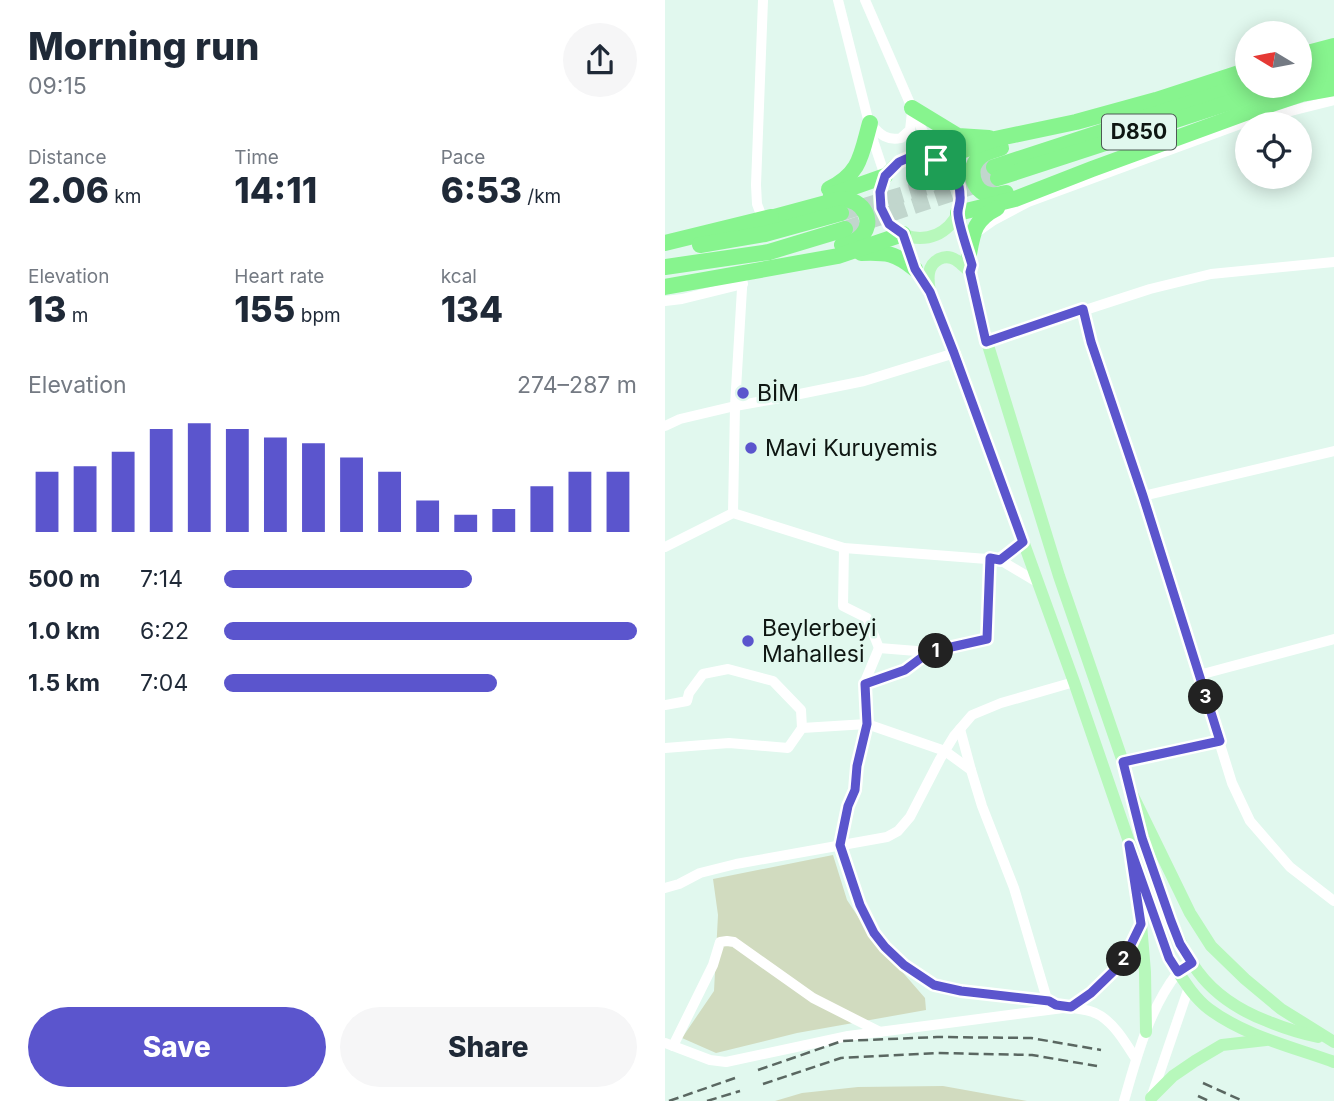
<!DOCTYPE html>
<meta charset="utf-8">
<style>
body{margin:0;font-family:Inter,sans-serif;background:#f6f6f7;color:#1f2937;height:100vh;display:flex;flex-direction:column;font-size:26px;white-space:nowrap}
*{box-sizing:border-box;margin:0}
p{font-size:23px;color:#747a83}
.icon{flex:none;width:38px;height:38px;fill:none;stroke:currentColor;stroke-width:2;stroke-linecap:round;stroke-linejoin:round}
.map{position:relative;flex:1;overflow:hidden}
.drawer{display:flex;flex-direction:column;background:#fff;width:665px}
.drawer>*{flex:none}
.needle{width:46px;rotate:280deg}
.controls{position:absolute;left:570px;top:21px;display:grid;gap:14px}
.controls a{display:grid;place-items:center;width:77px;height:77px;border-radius:50%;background:#fff;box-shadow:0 4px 18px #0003;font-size:35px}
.pin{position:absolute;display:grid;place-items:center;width:60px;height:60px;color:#fff;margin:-30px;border-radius:14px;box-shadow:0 4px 10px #0006}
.km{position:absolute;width:35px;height:35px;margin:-18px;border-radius:50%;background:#222;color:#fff;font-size:19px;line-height:35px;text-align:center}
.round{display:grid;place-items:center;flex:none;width:74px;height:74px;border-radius:37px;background:#f6f6f7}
.summary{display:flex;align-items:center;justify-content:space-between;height:119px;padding:0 28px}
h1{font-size:38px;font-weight:800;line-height:52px}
.stats{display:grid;grid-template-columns:repeat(3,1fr);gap:10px;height:119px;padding:7px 28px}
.stats div{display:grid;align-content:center}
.stats b{font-size:35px;font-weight:800}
.stats small{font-size:19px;font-weight:400}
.stats p{font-size:19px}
.chart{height:196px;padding:14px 28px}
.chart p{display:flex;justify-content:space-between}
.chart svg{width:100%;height:126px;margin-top:7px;stroke:#5b55cd;stroke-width:6}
.action{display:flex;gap:14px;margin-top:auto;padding:14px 28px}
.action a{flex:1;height:80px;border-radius:42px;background:#5b55cd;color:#fff;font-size:28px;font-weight:800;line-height:80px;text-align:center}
.action a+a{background:#f6f6f7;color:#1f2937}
ul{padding:0 28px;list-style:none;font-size:23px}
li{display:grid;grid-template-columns:112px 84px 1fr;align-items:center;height:52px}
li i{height:18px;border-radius:9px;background:#5b55cd}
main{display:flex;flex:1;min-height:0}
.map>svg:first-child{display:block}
</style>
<main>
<section class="drawer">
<div class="summary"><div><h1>Morning run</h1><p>09:15</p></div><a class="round"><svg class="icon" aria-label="share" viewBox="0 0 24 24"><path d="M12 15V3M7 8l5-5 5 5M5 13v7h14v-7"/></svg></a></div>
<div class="stats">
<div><p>Distance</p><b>2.06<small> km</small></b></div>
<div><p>Time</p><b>14:11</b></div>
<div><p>Pace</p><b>6:53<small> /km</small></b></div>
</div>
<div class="stats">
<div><p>Elevation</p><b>13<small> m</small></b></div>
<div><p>Heart rate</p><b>155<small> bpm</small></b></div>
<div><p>kcal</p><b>134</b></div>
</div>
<div class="chart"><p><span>Elevation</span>274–287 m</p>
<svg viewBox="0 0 160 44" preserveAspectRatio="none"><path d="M5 44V23M15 44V21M25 44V16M35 44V8M45 44V6M55 44V8M65 44V11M75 44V13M85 44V18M95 44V23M105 44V33M115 44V38M125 44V36M135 44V28M145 44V23M155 44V23"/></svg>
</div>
<ul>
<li><b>500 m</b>7:14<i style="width:60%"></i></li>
<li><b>1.0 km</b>6:22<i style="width:100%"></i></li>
<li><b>1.5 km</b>7:04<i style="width:66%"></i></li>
</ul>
<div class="action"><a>Save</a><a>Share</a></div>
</section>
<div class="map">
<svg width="669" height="1101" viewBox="0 0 669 1101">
<rect width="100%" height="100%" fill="#e1f8ee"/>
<!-- green -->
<g fill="#d1dbbf">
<polygon points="168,855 182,900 206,936 260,998 261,1010 132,1033 51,1053 17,1038 49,991 53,915 48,879"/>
<polygon points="278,1086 362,1101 110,1101 137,1093 193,1087"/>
</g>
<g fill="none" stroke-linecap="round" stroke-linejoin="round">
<!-- highway-tunnel -->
<g stroke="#c1d6cd" stroke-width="16" stroke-dasharray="16 8" stroke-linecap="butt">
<polyline points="176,213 329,167"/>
<polyline points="180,229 333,178"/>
</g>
<!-- minor -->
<g stroke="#fff" stroke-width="10">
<polyline points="173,0 209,143 220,176"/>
<polyline points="200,0 247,108 271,160"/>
<path d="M207,125c8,10 16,16 29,13l9,-8 2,-18"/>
<polyline points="98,220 92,204 91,185 98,0"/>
<polyline points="312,232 329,220 363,202 578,123 669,100"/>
<polyline points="0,301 17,299 78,284"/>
<polyline points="418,309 426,342 478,496 567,783 585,821 625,867 669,901"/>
<polyline points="322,342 485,289 546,274 669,262"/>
<polyline points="0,426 15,419 70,406 110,399 199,381 290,353"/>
<polyline points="478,496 669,451"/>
<polyline points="68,513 70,406 78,272"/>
<polyline points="0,547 68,513 179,548 335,560 372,582"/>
<polyline points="179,548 178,606 202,618 214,648 264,652 322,639 325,558"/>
<polyline points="335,560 358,542"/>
<polyline points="214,648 199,684 202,724 192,766 190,790 183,806 175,845 195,905 209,933 220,947 239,965 269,985 296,991 384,1001"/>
<polyline points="534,675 669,639"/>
<polyline points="199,684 240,670 264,652"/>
<polyline points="0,705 22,701 24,693 38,674 63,669 108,681 136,710 137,728"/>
<polyline points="295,729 306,770"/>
<path d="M0,748l64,-5 59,5 14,-20 65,-4 78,27 26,19 11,36 32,82 32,108c10,17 38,8 55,20 16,11 25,28 35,43"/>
<polyline points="458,762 555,742"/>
<polyline points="0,888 14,884 35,873 71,864 222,837 233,831 245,817 275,759 289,736 307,715 336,703 409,682"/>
<polyline points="0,1043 45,1060 61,1062 183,1036 406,1007 426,993 457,963 476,924"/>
<polyline points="8,1046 48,965 55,942 62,941 69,942 148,998 215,1032"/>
<polyline points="486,1098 524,987"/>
<path d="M459,1101c13,-45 25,-92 54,-129"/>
</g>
<!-- major -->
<g stroke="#b7f8bb" stroke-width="12">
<circle cx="255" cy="197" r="41"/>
<polyline points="293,213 307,265 305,272 322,342 394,576 458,762 467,794 525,913 546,946 580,979 616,1009 669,1042"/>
<path d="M238,234l12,35 15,23 25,61 119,329 95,276c12,18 23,38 40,51 36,27 84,38 125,53"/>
<path d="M265,291c-1,-5 -2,-12 -1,-18 2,-13 16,-20 27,-13 5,3 10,9 14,12"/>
<path d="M472,817c7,26 16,52 25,77 21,63 40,102 105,127 17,7 33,12 51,16"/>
<polyline points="469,876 476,924 480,972 481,1032"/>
<polyline points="486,1098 508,1076 530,1061 557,1045 601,1040"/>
</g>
<!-- highway -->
<g stroke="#87f48e" stroke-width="16">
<polyline points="635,55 669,46"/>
<polyline points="635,68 669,58"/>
<polyline points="635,81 669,73"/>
<polyline points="247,108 293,136 324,138"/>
<path d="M336,148c-6,2 -15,4 -20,8 -15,11 -9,36 9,39 6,1 11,-1 16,-2"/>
<polyline points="271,160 330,139 411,122 491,100 583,70"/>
<polyline points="329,167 583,84"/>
<polyline points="333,178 615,86"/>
<path d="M164,189c32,-16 32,-34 41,-66"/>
<polyline points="166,195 220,176"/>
<polyline points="293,213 350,199 427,169 583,112 637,94 669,88"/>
<path d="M98,220l78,-21c22,-1 37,24 17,40 -4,3 -11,5 -16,6"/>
<polyline points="0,243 106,217"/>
<polyline points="35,245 100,234 176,213"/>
<path d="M196,253c26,-1 34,0 54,16"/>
<path d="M304,254c4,-23 6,-35 28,-46"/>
<polyline points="0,267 104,252 180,229"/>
<polyline points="0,287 173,256 238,234"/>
</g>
<!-- rail -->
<g stroke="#5a6761" stroke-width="2.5" stroke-dasharray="10 5" stroke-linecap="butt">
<polyline points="93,1070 177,1041 272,1037 366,1038 436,1050"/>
<polyline points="538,1083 578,1101"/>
<polyline points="98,1084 176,1058 272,1053 367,1055 432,1066"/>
<polyline points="533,1096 544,1101"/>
<polyline points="4,1101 70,1078"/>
<polyline points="42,1101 75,1091"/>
</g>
</g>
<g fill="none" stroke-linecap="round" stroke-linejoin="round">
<!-- route casing -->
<g stroke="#fff" stroke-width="14">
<path id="route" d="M252,156c23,1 43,15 43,40 1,6 -2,11 -2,16 -1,9 11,42 14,53l-2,7 16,70 97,-33 8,33 52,154 77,245 -97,21 19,76 29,83 9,23 12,19 -14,9 -9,-14 -40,-113 12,79 -19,39 -31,30 -20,14 -15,-2 -7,-4 -88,-10 -27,-6 -30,-20 -19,-18 -11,-14 -14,-28 -20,-60 8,-39 7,-16 2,-24 10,-42 -2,-40 40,-14 24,-18 58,-13 3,-81 10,2 23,-18 -69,-189 -24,-61 -15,-23 -12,-35 -14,-10 -8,-16 -1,-16 5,-16 14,-14 9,-4z"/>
</g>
<!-- route -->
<use href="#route" stroke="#5b55cd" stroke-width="9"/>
</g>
<!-- markers -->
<g fill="#5b55cd" stroke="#e1f8ee" stroke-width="2.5">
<circle cx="78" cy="393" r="7"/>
<circle cx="86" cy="448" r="7"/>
<circle cx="83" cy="641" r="7"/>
</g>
<g text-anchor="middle" stroke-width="5" stroke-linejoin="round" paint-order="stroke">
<!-- shield labels -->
<rect fill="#e1f8ee" stroke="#4d5a54" stroke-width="2" x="437" y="114.5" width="74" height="35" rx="5"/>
<g font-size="21" font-weight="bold" fill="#0e1612">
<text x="474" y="139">D850</text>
</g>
<!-- poi labels -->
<g font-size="23" fill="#0e1612" stroke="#e1f8ee" text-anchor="start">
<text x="92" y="401">BİM</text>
<text x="100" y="456">Mavi Kuruyemis</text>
<text x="97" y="636">Beylerbeyi<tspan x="97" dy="26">Mahallesi</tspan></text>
</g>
</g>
</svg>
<div class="controls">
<a><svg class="needle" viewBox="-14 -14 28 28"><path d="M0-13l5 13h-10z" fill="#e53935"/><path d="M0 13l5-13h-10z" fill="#747a83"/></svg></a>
<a><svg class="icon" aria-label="locate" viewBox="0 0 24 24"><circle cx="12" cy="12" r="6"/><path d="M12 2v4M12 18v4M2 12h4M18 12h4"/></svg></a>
</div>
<div class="pin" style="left:271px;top:160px;background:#1e9e55"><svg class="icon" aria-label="arrive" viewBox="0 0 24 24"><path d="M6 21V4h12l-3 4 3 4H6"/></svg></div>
<b class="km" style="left:271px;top:651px">1</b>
<b class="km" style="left:459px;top:959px">2</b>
<b class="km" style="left:541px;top:697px">3</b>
</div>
</main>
